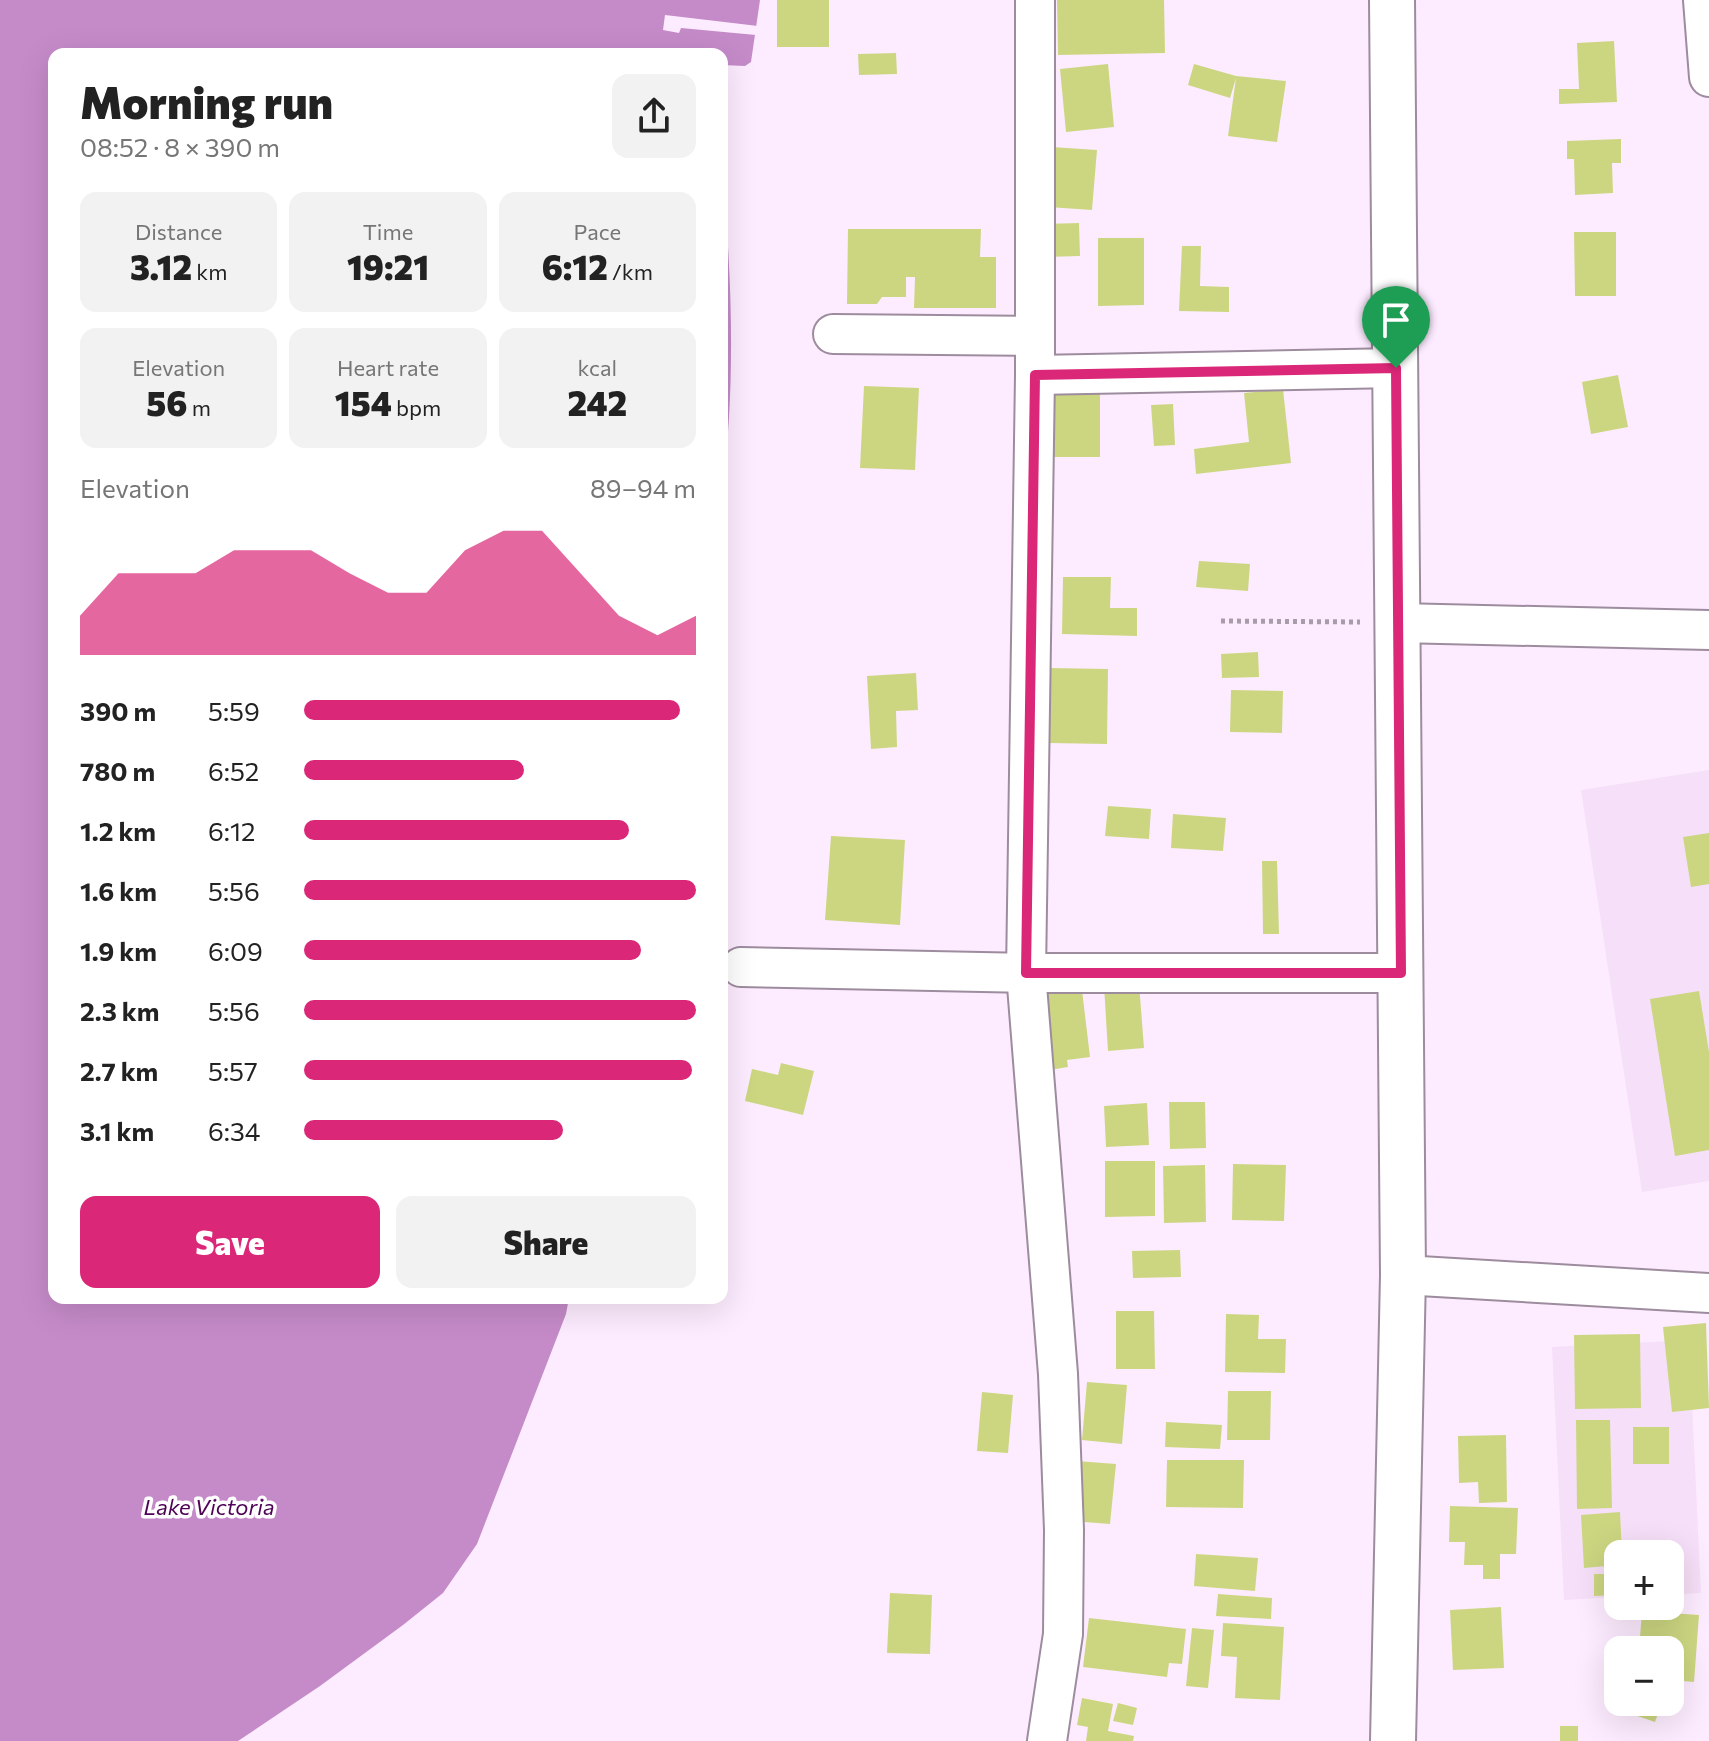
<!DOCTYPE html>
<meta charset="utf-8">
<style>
body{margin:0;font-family:Commissioner,sans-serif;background:#f2f2f2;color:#222;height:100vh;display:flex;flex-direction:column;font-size:30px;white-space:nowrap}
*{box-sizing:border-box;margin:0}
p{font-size:26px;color:#767676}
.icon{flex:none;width:44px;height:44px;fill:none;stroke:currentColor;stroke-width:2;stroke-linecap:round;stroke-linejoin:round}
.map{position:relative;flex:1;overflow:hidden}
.details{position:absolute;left:48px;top:48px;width:680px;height:1256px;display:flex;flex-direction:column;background:#fff;border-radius:16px;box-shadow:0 8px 32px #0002}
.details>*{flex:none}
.controls{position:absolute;left:1604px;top:1540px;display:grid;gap:16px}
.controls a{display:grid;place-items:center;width:80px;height:80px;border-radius:16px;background:#fff;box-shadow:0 8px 32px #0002;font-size:40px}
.pin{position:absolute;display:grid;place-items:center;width:68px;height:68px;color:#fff;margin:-82px -34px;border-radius:50% 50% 50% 0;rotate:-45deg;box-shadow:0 0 8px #0007}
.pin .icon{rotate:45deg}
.round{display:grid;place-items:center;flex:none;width:84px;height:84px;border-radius:16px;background:#f2f2f2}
.headline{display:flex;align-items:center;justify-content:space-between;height:136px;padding:0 32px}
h1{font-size:44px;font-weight:800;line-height:60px}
.stats{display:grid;grid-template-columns:repeat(3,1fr);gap:12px;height:136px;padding:8px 32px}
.stats div{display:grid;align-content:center;border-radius:16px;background:#f2f2f2;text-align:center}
.stats b{font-size:34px;font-weight:800}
.stats small{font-size:22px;font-weight:400}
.stats p{font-size:22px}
.chart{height:224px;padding:16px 32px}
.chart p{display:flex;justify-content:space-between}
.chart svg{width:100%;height:144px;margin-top:8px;fill:#db2777;opacity:.7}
.primary-button{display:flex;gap:16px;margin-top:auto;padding:16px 32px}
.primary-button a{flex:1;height:92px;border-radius:16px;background:#db2777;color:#fff;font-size:32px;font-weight:800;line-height:92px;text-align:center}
.primary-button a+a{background:#f2f2f2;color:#222}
ul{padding:0 32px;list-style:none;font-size:26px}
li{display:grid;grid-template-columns:128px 96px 1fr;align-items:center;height:60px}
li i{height:20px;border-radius:10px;background:#db2777}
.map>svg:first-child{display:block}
</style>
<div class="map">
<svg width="1709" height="1741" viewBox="0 0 1709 1741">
<rect width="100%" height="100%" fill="#fdecff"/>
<!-- built -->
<g fill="#f6dff8">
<polygon points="1709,770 1709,1181 1642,1192 1581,790"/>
<polygon points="1689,1340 1701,1593 1670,1595 1670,1554 1618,1554 1618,1597 1564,1600 1552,1347"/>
</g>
<!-- water -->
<g fill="#c58bc9">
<polygon points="0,0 760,0 751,62 745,66 722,65 722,54 54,54 54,1298 569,1298 566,1314 477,1544 443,1593 403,1625 320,1686 238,1741 0,1741"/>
<path d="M722,169c10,107 14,216 0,323z"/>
</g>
<!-- pier -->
<polygon fill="#fdecff" points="665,15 758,26 756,35 681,28 679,33 663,30"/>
<!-- building -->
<g fill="#ccd681">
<rect x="777" y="0" width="52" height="47"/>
<polygon points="1057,0 1164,0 1165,53 1058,55"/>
<polygon points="1614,41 1617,102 1559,104 1559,89 1579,89 1577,43"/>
<polygon points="896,53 897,74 859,75 858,54"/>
<polygon points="1108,64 1114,127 1066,132 1060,69"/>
<polygon points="1194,64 1236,76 1286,81 1277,142 1228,136 1236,78 1230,98 1188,85"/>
<polygon points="1621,139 1621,163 1612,163 1613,193 1575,195 1574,159 1567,159 1567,141"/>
<polygon points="1052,147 1097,150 1092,210 1048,207"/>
<polygon points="1079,223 1080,256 1045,257 1044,224"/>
<polygon points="848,229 981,229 980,257 996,257 996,308 914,308 915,277 906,277 906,297 882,297 877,304 847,304"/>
<polygon points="1574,232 1616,232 1616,296 1575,296"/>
<polygon points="1098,238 1144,238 1144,305 1098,306"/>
<polygon points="1182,246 1201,246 1200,286 1229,287 1229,312 1179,311"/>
<polygon points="1618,375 1628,427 1591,434 1582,382"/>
<polygon points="864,386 919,388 915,470 860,468"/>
<polygon points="1283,389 1291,463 1196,474 1194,449 1249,442 1244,393"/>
<polygon points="1048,391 1100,391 1100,457 1047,457"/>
<polygon points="1173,404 1175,445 1154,446 1151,405"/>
<polygon points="1199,561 1250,564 1248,591 1196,587"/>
<polygon points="1063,577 1111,577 1110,608 1137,608 1137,636 1062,634"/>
<polygon points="1258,652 1259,677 1222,678 1221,654"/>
<polygon points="1050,668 1108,669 1107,744 1049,743"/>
<polygon points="916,673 918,710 896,711 897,747 871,749 867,676"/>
<polygon points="1231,690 1283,691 1282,733 1230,732"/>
<polygon points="1108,806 1151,809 1149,839 1105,836"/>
<polygon points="1173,814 1226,818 1223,851 1171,848"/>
<polygon points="1709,833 1709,884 1691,887 1683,837"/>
<polygon points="831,836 905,840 900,925 825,920"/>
<polygon points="1262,861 1277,861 1279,934 1263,934"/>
<polygon points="1139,983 1144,1048 1108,1051 1104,986"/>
<polygon points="1082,990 1090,1057 1067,1060 1068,1067 1050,1070 1041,995"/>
<polygon points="1699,991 1709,1052 1709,1150 1675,1156 1650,999"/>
<polygon points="781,1063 814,1071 803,1115 745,1101 752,1069 778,1075"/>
<polygon points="1169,1102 1205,1102 1206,1148 1170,1149"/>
<polygon points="1147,1103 1149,1145 1106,1147 1104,1106"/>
<polygon points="1105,1161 1155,1161 1155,1216 1105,1217"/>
<polygon points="1233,1164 1286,1165 1284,1221 1232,1220"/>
<polygon points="1205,1165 1206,1222 1164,1223 1163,1166"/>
<polygon points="1180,1250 1181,1277 1133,1278 1132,1251"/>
<polygon points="1116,1311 1154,1311 1155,1369 1116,1369"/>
<polygon points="1226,1314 1259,1315 1258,1339 1286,1339 1285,1373 1225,1372"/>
<polygon points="1706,1323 1709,1408 1672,1412 1663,1327"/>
<polygon points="1640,1334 1641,1408 1575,1409 1574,1335"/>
<polygon points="1087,1382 1127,1385 1122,1444 1082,1440"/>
<polygon points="1228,1391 1271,1391 1270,1440 1227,1440"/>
<polygon points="982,1392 1013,1395 1008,1453 977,1451"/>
<polygon points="1576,1420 1610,1420 1612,1508 1577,1509"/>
<polygon points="1166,1422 1222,1425 1220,1449 1165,1447"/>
<rect x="1633" y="1427" width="36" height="37"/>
<polygon points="1506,1435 1507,1502 1479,1503 1478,1482 1459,1483 1458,1436"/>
<polygon points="1167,1460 1244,1460 1243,1508 1166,1507"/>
<polygon points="1077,1461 1116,1464 1110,1524 1071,1521"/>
<polygon points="1450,1506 1518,1508 1516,1554 1500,1554 1500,1579 1483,1579 1483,1565 1464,1565 1465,1542 1449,1542"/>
<polygon points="1620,1512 1622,1554 1618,1554 1618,1565 1584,1568 1581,1515"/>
<polygon points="1196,1554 1258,1558 1255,1591 1194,1586"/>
<polygon points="1594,1574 1618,1574 1618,1595 1594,1596"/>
<polygon points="890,1593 932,1595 930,1654 887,1653"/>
<polygon points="1218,1594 1272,1598 1271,1619 1216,1616"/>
<polygon points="1501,1607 1504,1668 1453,1670 1450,1610"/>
<polygon points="1642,1611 1699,1615 1694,1682 1670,1680 1670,1650 1650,1650 1650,1637 1640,1637"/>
<polygon points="1089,1618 1186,1629 1182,1664 1169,1663 1167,1677 1083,1667"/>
<polygon points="1223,1623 1284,1627 1280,1700 1235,1698 1237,1657 1221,1656"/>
<polygon points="1192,1628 1214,1630 1208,1688 1186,1686"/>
<polygon points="1082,1698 1113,1704 1108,1731 1134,1736 1133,1741 1086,1741 1088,1727 1077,1725"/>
<polygon points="1623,1702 1662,1702 1655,1722 1620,1710"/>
<polygon points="1118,1703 1137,1708 1133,1725 1113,1721"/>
<rect x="1560" y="1726" width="18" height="15"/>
</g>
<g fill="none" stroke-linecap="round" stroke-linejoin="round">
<!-- street casing -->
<g stroke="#9d8c9e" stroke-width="42">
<g id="street">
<polyline points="1035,0 1035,375 1026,973 1058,1374 1064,1530 1063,1634 1047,1741"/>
<polyline points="1703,0 1709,77"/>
<polyline points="833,334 1035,336"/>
<polyline points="1035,375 1396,368"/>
<polyline points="1398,623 1709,630"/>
<polyline points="741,967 1026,973 1401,973"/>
<polyline points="1403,1275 1709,1293"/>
</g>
</g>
<!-- secondary casing -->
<g stroke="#9d8c9e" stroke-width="48">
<polyline id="secondary" points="1392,0 1403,1275 1393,1741"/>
</g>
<!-- path -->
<polyline stroke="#a89ca9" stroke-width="5" stroke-dasharray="4 4" stroke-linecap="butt" points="1221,621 1360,622"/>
<!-- street -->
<use href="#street" stroke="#fff" stroke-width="38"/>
<!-- secondary -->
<use href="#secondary" stroke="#fff" stroke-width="44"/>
</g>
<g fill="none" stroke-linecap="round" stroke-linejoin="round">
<!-- route casing -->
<g stroke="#fff" stroke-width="16">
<polygon id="route" points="1396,368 1401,973 1026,973 1035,375"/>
</g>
<!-- route -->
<use href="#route" stroke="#db2777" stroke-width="10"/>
</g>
<g text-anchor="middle" stroke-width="7" stroke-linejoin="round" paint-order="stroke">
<!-- water labels -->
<g font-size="22" font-style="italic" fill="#4e0355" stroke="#fff">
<text x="209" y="1515">Lake Victoria</text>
</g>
</g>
</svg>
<div class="controls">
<a>+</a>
<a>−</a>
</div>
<div class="pin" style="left:1396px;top:368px;background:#1e9e55"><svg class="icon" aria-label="arrive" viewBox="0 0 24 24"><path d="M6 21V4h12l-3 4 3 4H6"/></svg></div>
<section class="details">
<div class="headline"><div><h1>Morning run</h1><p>08:52 · 8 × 390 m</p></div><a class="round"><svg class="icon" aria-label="share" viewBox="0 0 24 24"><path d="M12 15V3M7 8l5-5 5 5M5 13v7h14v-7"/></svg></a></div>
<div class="stats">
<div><p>Distance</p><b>3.12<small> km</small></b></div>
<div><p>Time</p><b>19:21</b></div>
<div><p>Pace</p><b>6:12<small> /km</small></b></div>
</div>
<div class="stats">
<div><p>Elevation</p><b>56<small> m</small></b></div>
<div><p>Heart rate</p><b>154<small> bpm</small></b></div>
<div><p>kcal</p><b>242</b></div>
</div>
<div class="chart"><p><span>Elevation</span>89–94 m</p>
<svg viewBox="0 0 160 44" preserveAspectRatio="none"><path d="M0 44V32L10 19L20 19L30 19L40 12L50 12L60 12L70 19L80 25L90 25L100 12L110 6L120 6L130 19L140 32L150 38L160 32V44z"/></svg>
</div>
<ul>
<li><b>390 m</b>5:59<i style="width:96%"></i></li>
<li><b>780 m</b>6:52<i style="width:56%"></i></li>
<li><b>1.2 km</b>6:12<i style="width:83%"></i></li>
<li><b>1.6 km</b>5:56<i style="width:100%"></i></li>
<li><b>1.9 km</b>6:09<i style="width:86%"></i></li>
<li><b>2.3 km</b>5:56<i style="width:100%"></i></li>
<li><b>2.7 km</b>5:57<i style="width:99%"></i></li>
<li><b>3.1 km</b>6:34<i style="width:66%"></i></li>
</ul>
<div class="primary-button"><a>Save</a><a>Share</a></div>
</section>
</div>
